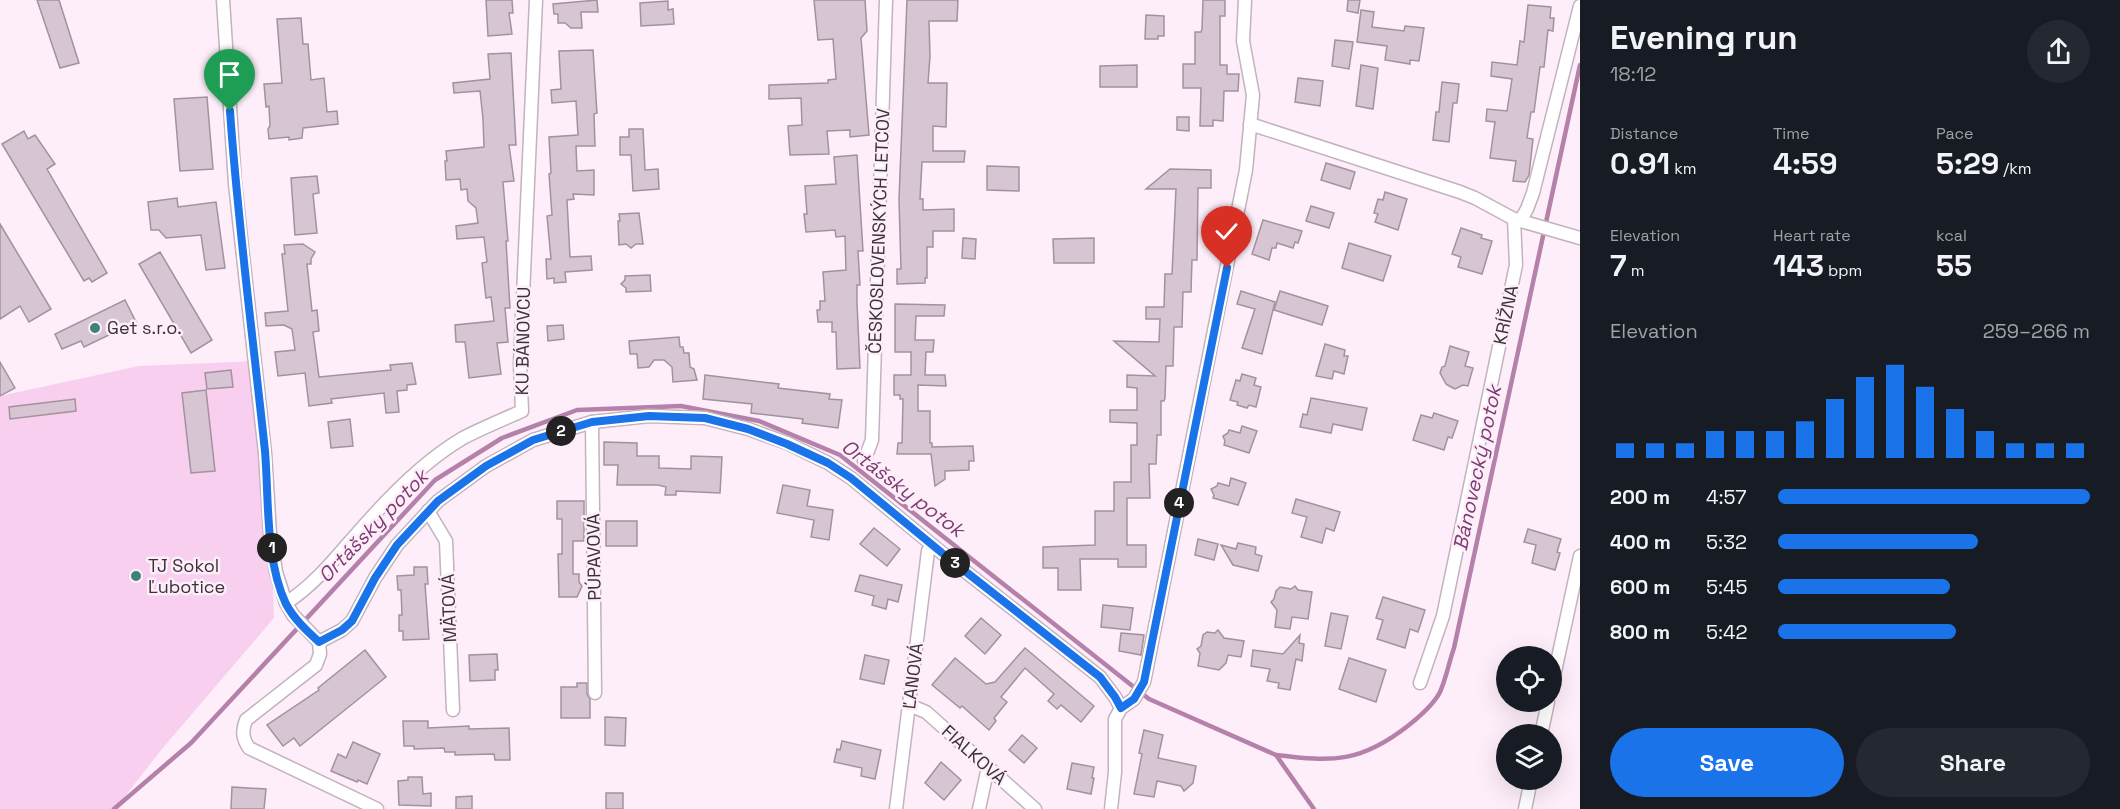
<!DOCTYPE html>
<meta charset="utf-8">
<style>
body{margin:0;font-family:"Space Grotesk",sans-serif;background:#242831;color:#f1f3f6;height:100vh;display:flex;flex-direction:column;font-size:22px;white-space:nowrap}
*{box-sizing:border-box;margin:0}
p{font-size:20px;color:#9ea1a6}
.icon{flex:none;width:33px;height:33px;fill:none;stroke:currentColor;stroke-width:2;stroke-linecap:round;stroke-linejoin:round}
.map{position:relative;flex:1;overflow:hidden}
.side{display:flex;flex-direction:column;background:#171b24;width:540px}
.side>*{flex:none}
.buttons{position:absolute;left:1496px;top:646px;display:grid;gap:12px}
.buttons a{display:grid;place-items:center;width:66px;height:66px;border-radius:50%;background:#171b24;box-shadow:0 6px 24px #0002;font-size:30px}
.pin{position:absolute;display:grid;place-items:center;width:51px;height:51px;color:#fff;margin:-62px -26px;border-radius:50% 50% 50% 0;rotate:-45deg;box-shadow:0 0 6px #0007}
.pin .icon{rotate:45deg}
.km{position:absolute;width:30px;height:30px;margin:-15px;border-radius:50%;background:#222;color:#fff;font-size:16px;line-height:30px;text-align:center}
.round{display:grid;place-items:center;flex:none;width:63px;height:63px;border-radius:32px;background:#242831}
.overview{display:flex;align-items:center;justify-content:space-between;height:102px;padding:0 30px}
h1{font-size:33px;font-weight:700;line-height:45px}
.metrics{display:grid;grid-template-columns:repeat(3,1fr);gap:9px;height:102px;padding:6px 30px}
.metrics div{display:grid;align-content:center}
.metrics b{font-size:30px;font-weight:700}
.metrics small{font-size:16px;font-weight:400}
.metrics p{font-size:16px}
.chart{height:168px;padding:12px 30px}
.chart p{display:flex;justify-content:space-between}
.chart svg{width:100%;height:108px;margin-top:6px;stroke:#1a73e8;stroke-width:6}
.primary-button{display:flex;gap:12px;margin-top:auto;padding:12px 30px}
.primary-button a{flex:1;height:69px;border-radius:36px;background:#1a73e8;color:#fff;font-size:24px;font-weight:700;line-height:69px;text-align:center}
.primary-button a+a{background:#242831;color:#f1f3f6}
ul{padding:0 30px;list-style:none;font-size:20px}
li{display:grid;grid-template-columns:96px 72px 1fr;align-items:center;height:45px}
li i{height:15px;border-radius:8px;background:#1a73e8}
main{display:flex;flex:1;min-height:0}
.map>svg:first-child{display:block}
</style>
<main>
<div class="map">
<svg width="1580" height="809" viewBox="0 0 1580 809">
<rect width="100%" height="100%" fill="#fdeef9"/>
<!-- green -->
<polygon fill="#f8cfef" points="256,361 271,534 274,618 162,749 115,809 0,809 0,396 139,366"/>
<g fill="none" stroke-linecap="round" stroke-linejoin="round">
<!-- stream -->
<g stroke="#b581aa" stroke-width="4.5">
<path d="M1276,755c57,7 85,8 133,-30 10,-8 25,-21 31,-33 6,-13 9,-30 14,-44l126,-583"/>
<polyline points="114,809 191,743 435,480 502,438 577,410 681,406 759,421 840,455 1149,699 1276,755 1314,809"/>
</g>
</g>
<!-- building -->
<g fill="#d7c5d3" stroke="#a2929e" stroke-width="1.5">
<polygon points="37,0 59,0 79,63 60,68"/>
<polygon points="486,0 512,0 513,13 509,13 512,34 488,36"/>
<polygon points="597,0 598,12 581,12 582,28 571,28 565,23 558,23 558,14 554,14 553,4"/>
<polygon points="814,0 865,0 867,31 861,38 869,135 850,137 850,130 827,131 829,154 790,155 788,126 802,125 801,98 769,99 769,85 828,83 828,80 836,79 833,39 818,40"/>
<polygon points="907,0 958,0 957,21 929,21 930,56 928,83 947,83 946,127 933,126 933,151 965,151 964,162 922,162 920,199 923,199 923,210 954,209 954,231 933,231 933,247 927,247 927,278 925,278 925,283 897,284 897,269 901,269 899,199"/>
<polygon points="1203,0 1225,0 1225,16 1220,16 1220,65 1227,65 1227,74 1239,74 1238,91 1224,91 1223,121 1213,120 1213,126 1200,126 1201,88 1183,88 1183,64 1195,64 1195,32 1201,32 1202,29"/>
<polygon points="1348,0 1360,0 1358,13 1347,11"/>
<polygon points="668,1 668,10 673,9 674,24 641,26 640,3"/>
<polygon points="1528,5 1551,7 1550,18 1554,18 1553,31 1548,30 1544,67 1540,67 1534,112 1531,112 1527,138 1533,139 1529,175 1525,182 1513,181 1516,161 1490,158 1495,122 1486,121 1487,109 1507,111 1512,79 1491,76 1492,62 1517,65 1520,41 1524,42"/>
<polygon points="1361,10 1374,12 1372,27 1404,31 1405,26 1424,28 1419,61 1410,60 1410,64 1385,60 1387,46 1357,42"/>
<polygon points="1146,15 1164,16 1164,36 1158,36 1158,39 1145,39"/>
<polygon points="301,18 303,44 308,44 311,80 324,78 327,112 337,111 338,124 303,128 302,138 289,140 289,137 269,139 268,129 270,126 269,106 266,107 264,84 282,83 277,19"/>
<polygon points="1335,40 1353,42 1349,69 1332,66"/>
<polygon points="593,50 597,113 594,114 595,146 576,146 577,171 594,170 594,195 573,194 574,199 567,200 570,257 591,256 592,270 565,272 566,282 554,283 554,278 547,279 546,259 551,259 547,216 552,215 549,174 551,173 549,137 578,135 576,101 552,103 551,90 561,89 559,51"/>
<polygon points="511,53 516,145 509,145 514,181 503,182 508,241 506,241 510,308 505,308 508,342 497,343 501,374 469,378 465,342 456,342 455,325 494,321 491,297 486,298 482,263 487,262 484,237 457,239 456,226 478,223 476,208 468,201 467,189 461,190 460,179 446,180 445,161 447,161 446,151 484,147 483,119 480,91 454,93 453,83 490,79 488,54"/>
<polygon points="1137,65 1137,87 1100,87 1100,66"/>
<polygon points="1361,65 1378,68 1373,109 1356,106"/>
<polygon points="1298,78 1323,81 1320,106 1295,102"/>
<polygon points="1442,82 1459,84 1457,103 1453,103 1449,142 1433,140 1436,112 1439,112"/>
<polygon points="207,97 213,169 180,171 174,99"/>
<polygon points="1177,117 1189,117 1189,131 1177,130"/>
<polygon points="629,129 643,129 645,170 658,169 659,189 633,191 631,155 620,155 620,137 629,137"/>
<polygon points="24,131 28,139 35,135 55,164 47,169 107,273 92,282 89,278 84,281 2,144"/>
<polygon points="857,155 863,251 858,251 860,285 857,285 857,303 860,368 837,369 836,332 832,332 832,322 818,322 817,310 820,310 820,301 825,301 823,272 846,270 845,236 836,237 835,230 806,232 804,214 807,214 805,186 836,184 834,157"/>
<polygon points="1326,163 1355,172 1350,189 1321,180"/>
<polygon points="987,166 1019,167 1019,191 987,190"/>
<polygon points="1170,169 1211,170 1211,188 1198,188 1197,260 1192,260 1191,292 1183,292 1182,327 1174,327 1173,366 1166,366 1165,398 1164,401 1161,401 1161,435 1157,435 1156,464 1149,464 1150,498 1127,498 1127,545 1146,545 1146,567 1118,567 1118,559 1080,559 1081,590 1058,590 1058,568 1043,568 1043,547 1095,545 1095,511 1114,511 1114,482 1131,482 1131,445 1137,445 1137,423 1110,422 1110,410 1137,410 1137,388 1127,387 1127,375 1155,376 1114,341 1159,342 1160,319 1146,319 1146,307 1164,307 1165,274 1172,274 1176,189 1146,189"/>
<polygon points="317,176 319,193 313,194 317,233 295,235 291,178"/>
<polygon points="1385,192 1407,199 1398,230 1375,222 1378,214 1374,213 1378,199 1383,200"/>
<polygon points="177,198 178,207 216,202 225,268 206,270 201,235 166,238 159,230 151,230 148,202"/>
<polygon points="1311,206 1334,213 1329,228 1306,221"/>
<polygon points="639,213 643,244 636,244 631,248 626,244 619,245 618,221 620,221 619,214"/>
<polygon points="1263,220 1302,231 1298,243 1295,242 1293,248 1277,243 1276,248 1272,248 1269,260 1252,254"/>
<polygon points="0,224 51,309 29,322 20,306 0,319"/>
<polygon points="1461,228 1482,235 1481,238 1492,241 1482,274 1458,267 1461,257 1452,254"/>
<polygon points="963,238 976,239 975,259 962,258"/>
<polygon points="1094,238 1094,263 1054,263 1053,239"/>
<polygon points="1349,243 1391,256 1383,281 1342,268"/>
<polygon points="303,244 315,252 311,259 311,264 307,264 312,311 317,310 319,331 313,332 319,377 391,370 390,365 412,363 416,384 407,385 407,390 397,391 399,412 386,413 384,393 331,399 332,403 309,406 305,373 278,376 275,352 295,350 292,329 284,325 266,326 265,313 288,311 282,254 285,254 284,245"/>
<polygon points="160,252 212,340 191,353 139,264"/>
<polygon points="650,275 651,291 626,292 626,288 621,284 625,280 625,276"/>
<polygon points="1241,291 1275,302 1262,354 1242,348 1255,309 1237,304"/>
<polygon points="1280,291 1328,306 1322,325 1274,310"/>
<polygon points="125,300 136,322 84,347 81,341 62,349 55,334"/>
<polygon points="895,304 945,305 944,316 916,316 915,340 934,340 933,352 926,352 925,375 945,375 946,386 918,385 918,411 930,411 930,443 932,443 932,447 973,446 974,461 969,461 969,470 945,471 945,479 935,486 931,454 897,454 898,443 902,443 903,399 900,399 900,395 894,395 894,375 911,375 911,352 895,352"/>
<polygon points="563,325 564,339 548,341 547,326"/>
<polygon points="679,337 680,347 683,347 684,353 689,353 690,367 694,369 697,380 673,382 672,367 664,360 654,360 649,367 638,368 637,354 630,354 629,341"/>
<polygon points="1325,344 1345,350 1344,356 1348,356 1344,374 1334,371 1332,379 1316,376"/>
<polygon points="1450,346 1469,352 1465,366 1473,368 1468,386 1463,385 1455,389 1451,387 1446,384 1440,373 1442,367 1445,366"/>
<polygon points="0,362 15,388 0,396"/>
<polygon points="231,370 233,387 207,389 205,373"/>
<polygon points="1242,374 1256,378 1254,385 1261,387 1256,407 1249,405 1247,408 1237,405 1238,402 1230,400 1236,380 1240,381"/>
<polygon points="705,375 779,384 778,388 830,394 829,399 842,400 838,428 802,423 803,419 751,413 752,404 703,399"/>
<polygon points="206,390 215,471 191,473 182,393"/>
<polygon points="1311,398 1367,408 1362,430 1333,424 1331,433 1300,427 1303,414 1307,415"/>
<polygon points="75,399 76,411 10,419 9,407"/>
<polygon points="1434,413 1458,421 1452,438 1448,437 1444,450 1413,440 1421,415 1432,418"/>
<polygon points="350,419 353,446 331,448 328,422"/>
<polygon points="1242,426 1257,431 1249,453 1224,445 1225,441 1223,436 1228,433 1229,430 1240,433"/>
<polygon points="604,442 637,443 637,456 659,456 659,468 691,469 691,456 722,457 720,493 676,491 676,495 665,495 666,487 658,485 617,485 618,465 604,465"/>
<polygon points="1231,478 1246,483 1238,505 1213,498 1214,495 1211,489 1217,486 1218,483 1229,486"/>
<polygon points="783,485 810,490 807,506 833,510 829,540 811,537 814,520 777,513"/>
<polygon points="1296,499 1340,512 1334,531 1326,528 1322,543 1301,537 1307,517 1292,513"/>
<polygon points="557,501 584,501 584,541 573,541 573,574 579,574 579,582 582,586 577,597 559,597 558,554 562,554 562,519 557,519"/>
<rect x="606" y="521" width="31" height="25"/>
<polygon points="874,528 900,549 887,566 860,544"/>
<polygon points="1528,529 1561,539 1557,552 1560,553 1555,570 1532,563 1536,545 1524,542"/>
<polygon points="1198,539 1218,544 1214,560 1195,555"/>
<polygon points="1238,543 1256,547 1255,554 1262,556 1258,571 1233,565 1221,545 1236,549"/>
<polygon points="414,567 427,567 428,584 425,584 429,639 403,640 403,631 399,631 399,615 402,615 401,590 398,590 397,576 414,575"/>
<polygon points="860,575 902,585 898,602 888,599 886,609 872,605 874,596 855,591"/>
<polygon points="1295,586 1298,590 1312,592 1308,619 1292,617 1290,629 1275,627 1277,610 1271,602 1274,599 1276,591 1280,587 1291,589"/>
<polygon points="1383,597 1425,610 1418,632 1410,629 1405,648 1377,639 1383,620 1376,618"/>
<polygon points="1103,605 1133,608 1130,630 1101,627"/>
<polygon points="1331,613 1348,616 1341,649 1325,646"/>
<polygon points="981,618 1001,635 985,654 965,636"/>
<polygon points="1218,630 1224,638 1244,641 1241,657 1228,655 1226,663 1219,670 1198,666 1200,653 1197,649 1201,646 1203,635 1207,632 1215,633"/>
<polygon points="1121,633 1144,635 1141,655 1119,651"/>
<polygon points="1300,635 1299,643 1304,644 1302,661 1296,659 1290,690 1278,688 1279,683 1267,681 1270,669 1251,666 1253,650 1283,654"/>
<polygon points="1025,648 1094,706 1081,722 1061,705 1057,709 1048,701 1054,694 1025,668 1001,697 1007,702 994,718 996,721 989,730 962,706 960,708 932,685 955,658 986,684 995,682"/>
<polygon points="365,650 386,677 300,746 294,738 283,746 267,725 319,690 318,688"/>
<polygon points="497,654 498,670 495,670 495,680 470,681 469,655"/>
<polygon points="865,655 889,660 884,684 860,679"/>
<polygon points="1349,658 1386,670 1376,702 1339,689"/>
<polygon points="577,683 587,683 587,694 590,699 590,718 561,718 561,687 577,687"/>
<polygon points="605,717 626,718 625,746 605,745"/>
<polygon points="403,721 428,721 428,728 469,726 469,729 509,728 510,760 495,760 494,754 455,755 455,752 445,752 444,748 414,749 414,746 404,746"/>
<polygon points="1144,730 1163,735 1158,758 1196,766 1193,783 1184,791 1181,786 1157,781 1154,797 1134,794 1142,754 1139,753"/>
<polygon points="1022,735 1037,748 1024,763 1009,750"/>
<polygon points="842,741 881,750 875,779 861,776 862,768 834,762 837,749 840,750"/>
<polygon points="353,742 380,754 367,784 358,780 357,782 331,771 338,754 346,758"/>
<polygon points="941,762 961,780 944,800 925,783"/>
<polygon points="1072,763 1094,767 1092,778 1094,778 1091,794 1067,789"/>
<polygon points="408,777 422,777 423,794 431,793 431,806 399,805 398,781 408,780"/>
<polygon points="232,787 266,789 264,809 231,809"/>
<rect x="606" y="793" width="17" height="16"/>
<polygon points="472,796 472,809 456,809 456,797"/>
</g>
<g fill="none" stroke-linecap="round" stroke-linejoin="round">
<!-- minor casing -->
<g stroke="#c3b2bf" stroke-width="15">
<g id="minor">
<path d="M223,0l12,184 30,269 5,80 6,39 10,31 7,12 26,27 1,12 -4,11 -70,55c-4,11 -4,18 3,28l128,61"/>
<polyline points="1250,124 1460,192 1475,198 1514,219 1516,265 1443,616 1420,683"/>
<polyline points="1514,219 1580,238"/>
<polyline points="1520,221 1527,209 1533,193 1580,6"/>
<polyline points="592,422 595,693"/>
<polyline points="864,461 872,440 886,0"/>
<polyline points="428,511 446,541 453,710"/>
<path d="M286,603c34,-22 56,-54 84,-84 26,-29 59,-61 93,-81 19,-10 39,-18 59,-27l-2,-47 16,-364"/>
<polyline points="319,642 342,630 352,621 375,578 397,545 438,501 486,466 533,440 592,422 649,416 705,418 748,429 787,443 828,463 851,478 947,557 1100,677 1115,697 1121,708"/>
<polyline points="1551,690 1580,556"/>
<polyline points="909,705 926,712 1035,809"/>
<polyline points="1541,735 1548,702"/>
<polyline points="896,809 928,551 932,545"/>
<polyline points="979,809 988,767"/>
<polyline points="1111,809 1115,772 1115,719 1121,708 1134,699 1144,682 1246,170 1253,95 1243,41 1245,0"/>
<polyline points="1525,809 1531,780"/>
</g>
</g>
<!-- minor -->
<use href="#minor" stroke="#fff" stroke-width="12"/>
</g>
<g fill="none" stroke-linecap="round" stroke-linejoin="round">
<!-- route casing -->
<g stroke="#fff" stroke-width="12">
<path id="route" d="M230,111c8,114 23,227 35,340 4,48 0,109 21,153 8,15 21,27 33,38l23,-12 10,-9 23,-43 22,-33 41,-44 48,-35 47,-26 59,-18 57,-6 56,2 43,11 39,15 41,19 23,15 96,79 153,120 15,20 6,11 13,-9 10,-17 83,-414"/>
</g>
<!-- route -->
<use href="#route" stroke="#1a73e8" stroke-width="8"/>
</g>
<!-- markers -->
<g fill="#3c8279" stroke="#fdeef9" stroke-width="2">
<circle cx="95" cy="328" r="6"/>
<circle cx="136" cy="576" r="6"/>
</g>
<g text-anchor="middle" stroke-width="5" stroke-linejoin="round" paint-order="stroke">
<!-- street labels -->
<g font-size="18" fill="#393237" stroke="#fdeef9">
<text transform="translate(879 231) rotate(-88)" y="6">ČESKOSLOVENSKÝCH LETCOV</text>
<text transform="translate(1506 315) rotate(-78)" y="6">KRÍŽNA</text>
<text transform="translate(523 341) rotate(-89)" y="6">KU BÁNOVCU</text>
<text transform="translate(594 557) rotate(-91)" y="6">PÚPAVOVÁ</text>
<text transform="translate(449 608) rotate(-92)" y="6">MÄTOVÁ</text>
<text transform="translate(913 676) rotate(-83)" y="6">ĽANOVÁ</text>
<text transform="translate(974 755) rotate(42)" y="6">FIALKOVÁ</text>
</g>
<!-- poi labels -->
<g font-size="18" fill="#393237" stroke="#fdeef9" text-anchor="start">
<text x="107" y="334">Get s.r.o.</text>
<text x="148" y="572">TJ Sokol<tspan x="148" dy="21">Ľubotice</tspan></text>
</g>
<!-- water labels -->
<g font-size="20" font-style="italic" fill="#7d3c72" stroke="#fdeef9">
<text transform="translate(1477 468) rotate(-78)" y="7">Bánovecký potok</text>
<text transform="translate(903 488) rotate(37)" y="7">Ortášsky potok</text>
<text transform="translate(373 526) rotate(-46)" y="7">Ortášsky potok</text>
</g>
</g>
</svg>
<div class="buttons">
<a><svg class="icon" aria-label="locate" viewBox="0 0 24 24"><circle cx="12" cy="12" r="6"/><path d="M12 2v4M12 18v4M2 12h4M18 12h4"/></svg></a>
<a><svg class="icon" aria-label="layers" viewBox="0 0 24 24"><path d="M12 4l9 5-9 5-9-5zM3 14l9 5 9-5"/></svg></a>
</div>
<div class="pin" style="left:230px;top:111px;background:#1e9e55"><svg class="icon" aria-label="arrive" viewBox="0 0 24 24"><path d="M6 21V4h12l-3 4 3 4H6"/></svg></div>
<div class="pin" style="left:1227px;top:268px;background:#d93025"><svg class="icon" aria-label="check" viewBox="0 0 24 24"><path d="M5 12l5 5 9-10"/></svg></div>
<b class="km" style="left:272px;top:548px">1</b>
<b class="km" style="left:561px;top:431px">2</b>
<b class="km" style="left:955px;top:563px">3</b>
<b class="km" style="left:1179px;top:503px">4</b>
</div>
<section class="side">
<div class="overview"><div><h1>Evening run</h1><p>18:12</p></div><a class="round"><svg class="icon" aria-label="share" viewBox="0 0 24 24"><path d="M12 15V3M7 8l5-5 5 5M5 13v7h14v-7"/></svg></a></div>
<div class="metrics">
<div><p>Distance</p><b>0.91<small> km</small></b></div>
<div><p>Time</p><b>4:59</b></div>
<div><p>Pace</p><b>5:29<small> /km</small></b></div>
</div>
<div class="metrics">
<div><p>Elevation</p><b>7<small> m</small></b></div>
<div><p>Heart rate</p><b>143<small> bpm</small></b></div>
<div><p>kcal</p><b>55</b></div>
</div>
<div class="chart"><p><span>Elevation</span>259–266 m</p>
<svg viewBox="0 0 160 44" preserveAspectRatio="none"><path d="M5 44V38M15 44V38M25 44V38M35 44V33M45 44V33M55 44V33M65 44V29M75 44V20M85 44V11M95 44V6M105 44V15M115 44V24M125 44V33M135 44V38M145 44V38M155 44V38"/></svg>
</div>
<ul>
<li><b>200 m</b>4:57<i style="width:100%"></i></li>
<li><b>400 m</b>5:32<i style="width:64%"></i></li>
<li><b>600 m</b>5:45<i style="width:55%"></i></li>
<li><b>800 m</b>5:42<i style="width:57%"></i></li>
</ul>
<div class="primary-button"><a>Save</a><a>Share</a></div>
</section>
</main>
